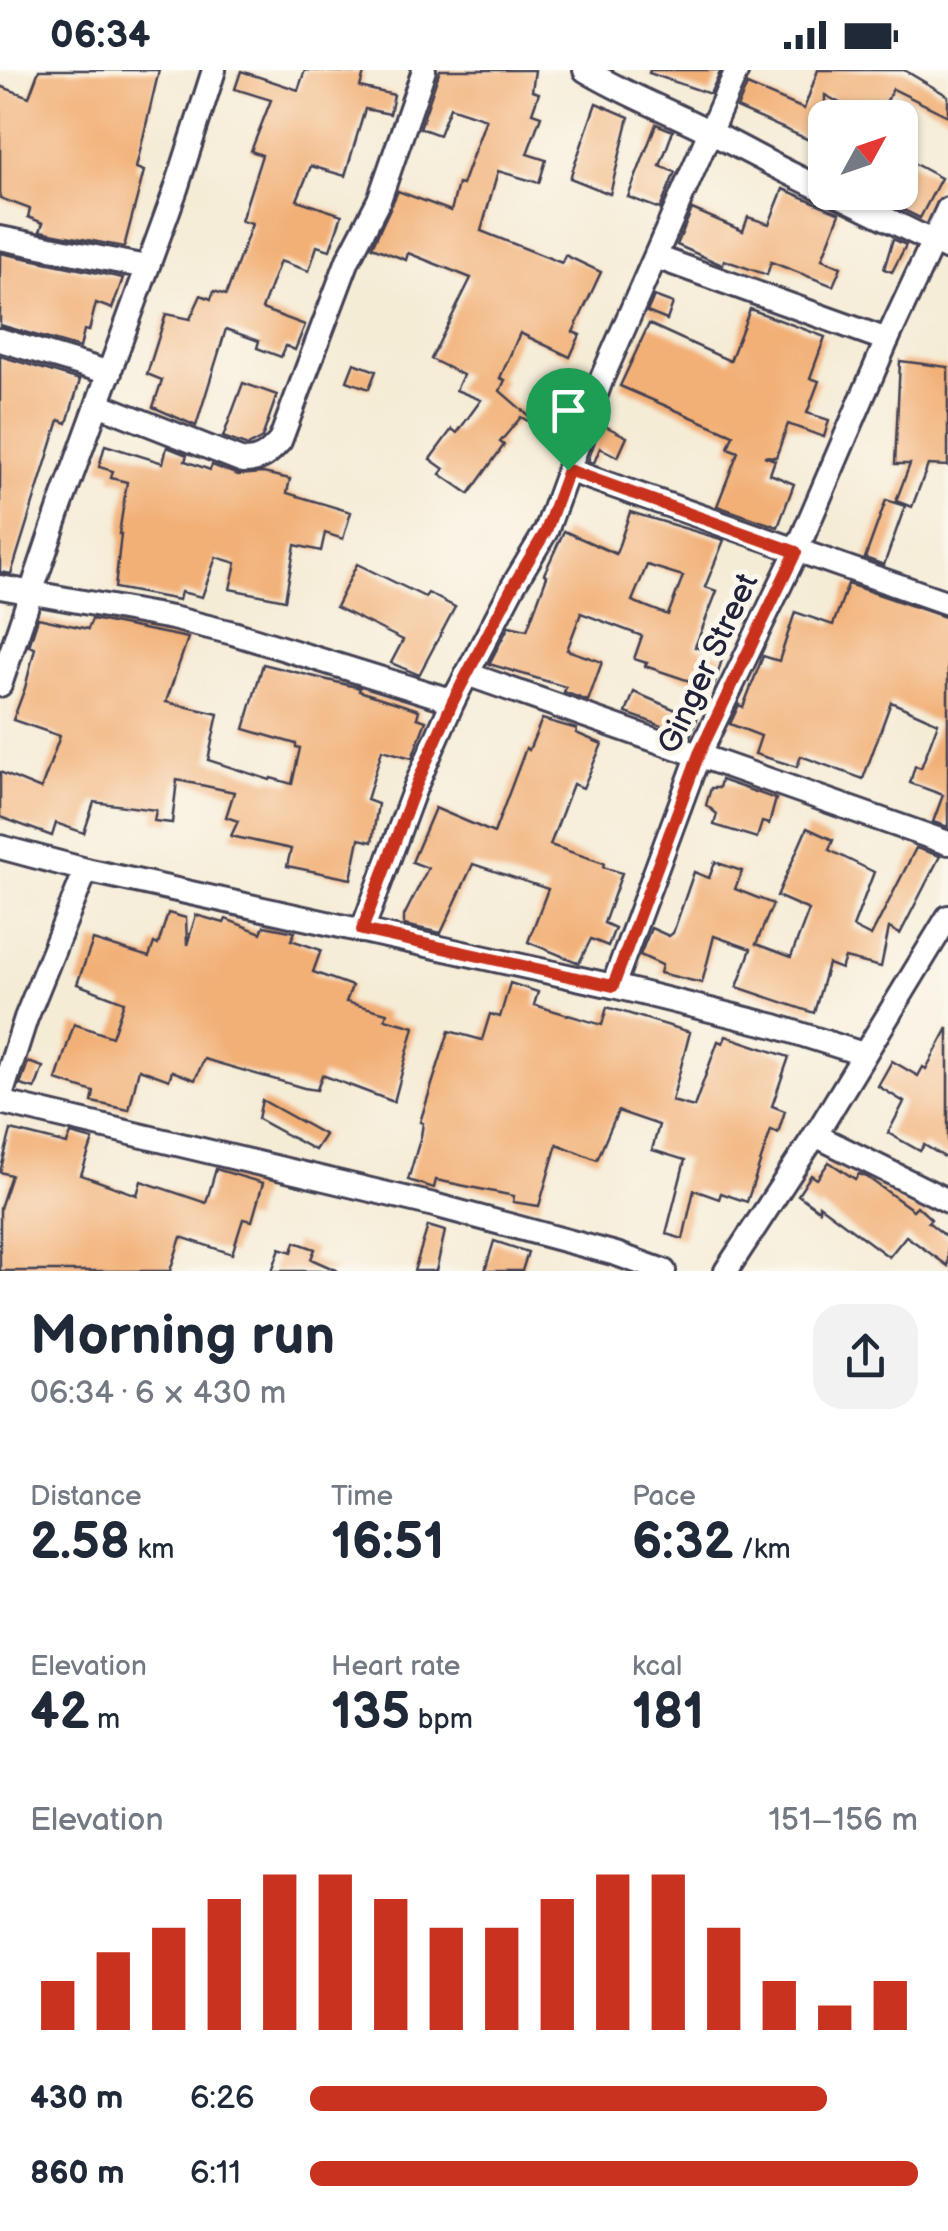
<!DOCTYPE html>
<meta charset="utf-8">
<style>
body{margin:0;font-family:"Balsamiq Sans",sans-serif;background:#f2f2f3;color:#1f2937;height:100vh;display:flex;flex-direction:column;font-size:38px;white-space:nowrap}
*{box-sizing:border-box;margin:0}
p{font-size:32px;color:#747a83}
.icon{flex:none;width:55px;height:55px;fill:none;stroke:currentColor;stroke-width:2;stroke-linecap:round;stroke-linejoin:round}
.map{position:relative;height:1201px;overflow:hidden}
.details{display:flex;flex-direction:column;background:#fff;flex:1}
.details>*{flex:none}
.needle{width:65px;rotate:50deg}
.buttons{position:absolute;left:808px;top:30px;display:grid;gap:20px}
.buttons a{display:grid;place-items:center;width:110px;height:110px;border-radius:20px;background:#fff;box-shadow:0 2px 8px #0004;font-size:50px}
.pin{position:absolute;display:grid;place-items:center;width:85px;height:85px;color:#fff;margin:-102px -42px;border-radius:50% 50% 50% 0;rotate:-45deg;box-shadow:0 0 10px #0007}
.pin .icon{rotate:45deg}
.round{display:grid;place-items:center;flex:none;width:105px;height:105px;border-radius:30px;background:#f2f2f3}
.overview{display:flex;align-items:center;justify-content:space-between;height:170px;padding:0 30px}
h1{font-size:55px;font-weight:600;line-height:75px}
.figures{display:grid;grid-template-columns:repeat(3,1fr);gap:15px;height:170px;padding:10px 30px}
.figures div{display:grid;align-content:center}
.figures b{font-size:50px;font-weight:600}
.figures small{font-size:28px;font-weight:400}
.figures p{font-size:28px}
.chart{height:280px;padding:20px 30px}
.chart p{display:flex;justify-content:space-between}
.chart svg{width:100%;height:180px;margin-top:10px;stroke:#c8321e;stroke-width:6}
ul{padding:0 30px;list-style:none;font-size:32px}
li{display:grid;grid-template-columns:160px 120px 1fr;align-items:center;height:75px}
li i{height:25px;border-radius:12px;background:#c8321e}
.status{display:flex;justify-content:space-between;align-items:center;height:70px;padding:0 50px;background:#fff;direction:ltr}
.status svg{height:28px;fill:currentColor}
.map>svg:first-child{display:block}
</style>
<div class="status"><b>06:34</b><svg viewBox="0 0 49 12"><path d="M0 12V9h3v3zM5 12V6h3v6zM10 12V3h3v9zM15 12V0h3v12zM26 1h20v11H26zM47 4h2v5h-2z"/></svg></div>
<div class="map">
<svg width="948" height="1201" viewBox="0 0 948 1201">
<rect width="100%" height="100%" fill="#fbf7ec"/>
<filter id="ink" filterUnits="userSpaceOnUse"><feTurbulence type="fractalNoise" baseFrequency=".01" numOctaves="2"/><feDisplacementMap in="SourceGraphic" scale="20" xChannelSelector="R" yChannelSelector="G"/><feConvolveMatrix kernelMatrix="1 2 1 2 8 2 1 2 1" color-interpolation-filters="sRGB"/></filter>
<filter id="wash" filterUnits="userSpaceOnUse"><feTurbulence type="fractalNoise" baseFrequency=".0048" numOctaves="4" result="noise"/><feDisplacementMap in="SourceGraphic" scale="40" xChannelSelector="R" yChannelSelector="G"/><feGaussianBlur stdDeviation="2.25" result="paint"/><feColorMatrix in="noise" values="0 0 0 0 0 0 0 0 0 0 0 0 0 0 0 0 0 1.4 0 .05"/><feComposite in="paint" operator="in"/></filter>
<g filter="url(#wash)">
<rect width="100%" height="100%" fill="#f5ecd6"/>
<g id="blocks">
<!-- building -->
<g fill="#f2b077" fill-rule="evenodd">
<polygon points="39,0 159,0 136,98 144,101 124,177 40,161 43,153 28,147 30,139 0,128 0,16 29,27"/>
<polygon points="305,0 364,3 360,17 394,25 390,44 365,39 345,106 311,96 297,130 342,145 330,180 317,176 309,201 280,191 262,239 305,255 295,280 286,276 281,287 257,278 259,271 226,259 196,356 153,337 162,310 147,304 166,244 190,249 201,225 211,229 214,221 226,225 252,154 241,151 262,85 251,81 271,30 235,19 241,1 298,20"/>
<polygon points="440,0 535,0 532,21 539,23 532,43 541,46 527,84 546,90 539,113 498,101 481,161 562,193 565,185 601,202 573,262 580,265 570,287 520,263 500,308 505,310 500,321 530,347 528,351 521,347 500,372 504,375 469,424 440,404 444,399 430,389 452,359 457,363 481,330 456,320 463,305 431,289 471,208 408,183 406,190 372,177 398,121 451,141 458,114 462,115 486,49 450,37 439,65 420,58"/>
<polygon points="650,0 721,0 710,24 649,3"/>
<polygon points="818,0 904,0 948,26 948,46 893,19 878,48 868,48 825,25 825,77 737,38 747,15 804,39"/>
<polygon points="596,33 629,47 610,124 570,108"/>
<polygon points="656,54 673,61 660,96 675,102 660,139 628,127"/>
<polygon points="900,86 941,108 920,148 889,133 894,122 900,122"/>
<polygon points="783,119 840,143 822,189 841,197 833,216 771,192 767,205 724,190 722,195 677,175 692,139 743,161 748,147 769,154"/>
<polygon points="893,169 906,175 892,202 884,199"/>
<polygon points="0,183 123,208 112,239 96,233 89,261 84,260 80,278 0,255"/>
<polygon points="654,226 673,233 667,250 647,242"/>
<polygon points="750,239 825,267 810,308 819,311 807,343 829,350 824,367 788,354 776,387 764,386 775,390 770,404 794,414 778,457 717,436 738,382 728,378 733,365 620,316 649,254 730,291"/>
<polygon points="0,286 80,310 67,353 59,350 11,504 0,502"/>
<polygon points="900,291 948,297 948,396 928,395 912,437 896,431 910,394 895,394"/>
<polygon points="354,293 376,301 369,319 347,311"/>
<polygon points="243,313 277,325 262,368 248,376 223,367"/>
<polygon points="601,354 627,367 618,387 600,378 594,393 588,391"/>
<polygon points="105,375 163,393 167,377 187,385 185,391 210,400 212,395 238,405 263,403 290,409 287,423 351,442 343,469 325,463 321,481 295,475 285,530 230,519 236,493 216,487 202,527 181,522 179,530 115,518 121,464 119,464 127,412 111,408 113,401 99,397"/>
<polygon points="886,430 905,436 884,495 865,488"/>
<path d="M630,442l94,28 -19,47 12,4 -22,56 28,9 -10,33 -68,-23 2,-3 -13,-4 8,-23 -61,-23 -14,37 35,12 -14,39 -24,-9 2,-5 -77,-23 20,-38 18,4 20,-54 -3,-2 20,-43 52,23zM647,495l36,11 -15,39 -36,-14z"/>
<polygon points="357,494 425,527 428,523 455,537 419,605 391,593 403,570 336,537"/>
<polygon points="848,514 948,548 948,757 933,752 943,725 910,713 915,696 921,698 938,653 891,632 863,709 801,686 797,697 755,684 761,666 730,654 739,635 743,637 763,586 779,591 795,542 833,555"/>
<polygon points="38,548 88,559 92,549 188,568 166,632 218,644 208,690 270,710 271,708 292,714 300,678 296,677 296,674 244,659 263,594 360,618 359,621 419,640 417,648 426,651 412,688 382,680 367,730 378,734 372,772 359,769 351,809 287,796 291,779 231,766 238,751 226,747 234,722 177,710 172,753 154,751 156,740 94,732 84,763 56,753 52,766 0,747 0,702 41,719 60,666 13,650 25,618 35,578 29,576"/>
<polygon points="634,622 697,649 690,666 626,643"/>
<polygon points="542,649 577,659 576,663 602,674 583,718 573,714 550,775 604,793 603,797 622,803 604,853 615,858 608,876 591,869 579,893 528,872 548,819 473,794 441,863 404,855 404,846 428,798 412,792 435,738 494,763 526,678 529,680"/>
<polygon points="721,710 776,729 769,754 762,752 757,768 714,755 717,744 706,735 711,718 719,718"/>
<polygon points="807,758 833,770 829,780 874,802 853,857 871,866 916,778 940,786 900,864 889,858 881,897 845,888 841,899 828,894 814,943 737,917 751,879 714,866 702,913 660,903 662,895 640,885 651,858 669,866 673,863 694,802 709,808 715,792 742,801 735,819 773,834 756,874 791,887 809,840 777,826"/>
<polygon points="168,843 186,848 187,875 196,845 224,853 226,849 261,863 264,856 295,862 291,870 321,880 313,902 352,916 346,932 387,943 385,949 414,957 394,1032 322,1005 317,1020 304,1018 204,989 195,1010 172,1001 169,1010 139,999 129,1040 92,1032 94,1022 56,1010 74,954 112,967 124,932 77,914 93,870 149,887 154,873 158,875"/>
<polygon points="510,913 538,922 534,935 602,955 607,937 690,962 672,1031 694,1037 718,971 723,973 726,966 789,987 772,1036 785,1041 778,1063 771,1060 747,1132 721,1123 719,1129 694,1120 683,1169 666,1164 685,1090 652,1080 659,1055 618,1041 597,1090 557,1074 539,1136 513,1132 514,1126 436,1110 434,1118 408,1110 421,1066 423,1053 420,1052 449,961 482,970 490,944 500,947"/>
<polygon points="948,958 948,1089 924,1075 920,1081 888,1063 904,1032 878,1016 892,991 918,1006 923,997 926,999"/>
<polygon points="28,992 43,997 35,1019 20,1015"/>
<polygon points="262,1030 325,1065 315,1080 258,1049"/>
<polygon points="11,1060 67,1074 71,1064 93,1070 81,1105 137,1125 141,1111 206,1133 216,1099 263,1113 252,1151 243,1149 232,1184 181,1167 170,1201 0,1201 0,1138 11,1105 0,1102"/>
<polygon points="829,1092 855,1109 859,1104 867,1107 913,1140 917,1136 931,1149 928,1152 948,1168 948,1196 906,1166 889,1187 819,1135 819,1140 798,1125 811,1105 817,1109"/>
<polygon points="428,1156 445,1161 436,1201 414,1201"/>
<polygon points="494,1171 528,1182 522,1201 485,1201"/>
<polygon points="295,1172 315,1179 311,1189 338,1201 272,1201 280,1178 292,1182"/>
</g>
</g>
</g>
<g filter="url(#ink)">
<use href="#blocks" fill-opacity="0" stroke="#424052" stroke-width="2.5"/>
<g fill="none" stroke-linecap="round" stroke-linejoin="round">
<!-- street casing -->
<g stroke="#424052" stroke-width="28">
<g id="street">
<path d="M585,0c41,25 85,41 127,63 38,19 74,40 113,57"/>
<polyline points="832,122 948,179"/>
<polyline points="0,168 146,197"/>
<polyline points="656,187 887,270"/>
<polyline points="0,270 110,303"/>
<path d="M98,334l145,57c18,0 25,-7 37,-20l68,-181 31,-60 45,-130"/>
<polyline points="568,400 948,533"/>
<polyline points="0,517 172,548 233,563 453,631"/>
<polyline points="467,604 948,773"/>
<polyline points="0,615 60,437 176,119 214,0"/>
<polyline points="0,777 86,800 613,916 775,956 863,984"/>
<polyline points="362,861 415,718 453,631 513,516 546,461 602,308 737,0"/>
<polyline points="613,916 699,684 796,482 887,270 948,139"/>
<polyline points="0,1029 26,948 86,800"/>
<polyline points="0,1032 434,1135 616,1184 664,1201"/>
<polyline points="815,1065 948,1131"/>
<polyline points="726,1201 821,1056 948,847"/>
</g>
</g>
<!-- street -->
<use href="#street" stroke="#fff" stroke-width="22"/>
</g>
</g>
<g fill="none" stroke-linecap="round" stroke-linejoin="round" filter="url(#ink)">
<!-- route casing -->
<g stroke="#fff" stroke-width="20">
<polygon id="route" points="568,400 796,482 699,684 613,916 362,860 415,718 453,631 513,516 546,461"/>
</g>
<!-- route -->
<use href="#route" stroke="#c8321e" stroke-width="12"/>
</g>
<g text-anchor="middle" stroke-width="10" stroke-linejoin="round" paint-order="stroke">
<!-- street labels -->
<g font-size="32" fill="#22223b" stroke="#fbf7ec">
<text transform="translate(707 593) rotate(-65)" y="11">Ginger Street</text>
</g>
</g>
</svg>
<div class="buttons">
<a><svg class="needle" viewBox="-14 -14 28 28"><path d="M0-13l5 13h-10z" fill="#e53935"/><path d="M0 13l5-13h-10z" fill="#747a83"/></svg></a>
</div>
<div class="pin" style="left:568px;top:400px;background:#1e9e55"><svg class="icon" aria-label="arrive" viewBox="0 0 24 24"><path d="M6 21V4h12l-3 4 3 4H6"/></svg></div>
</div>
<section class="details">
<div class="overview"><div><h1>Morning run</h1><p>06:34 · 6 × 430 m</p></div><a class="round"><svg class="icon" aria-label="share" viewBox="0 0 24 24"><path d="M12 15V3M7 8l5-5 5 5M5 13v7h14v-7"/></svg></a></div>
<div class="figures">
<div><p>Distance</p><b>2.58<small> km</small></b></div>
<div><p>Time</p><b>16:51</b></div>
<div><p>Pace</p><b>6:32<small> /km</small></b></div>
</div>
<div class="figures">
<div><p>Elevation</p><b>42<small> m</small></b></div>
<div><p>Heart rate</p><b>135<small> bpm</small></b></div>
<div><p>kcal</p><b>181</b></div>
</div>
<div class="chart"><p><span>Elevation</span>151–156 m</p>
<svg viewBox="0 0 160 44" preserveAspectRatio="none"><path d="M5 44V32M15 44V25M25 44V19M35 44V12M45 44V6M55 44V6M65 44V12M75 44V19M85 44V19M95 44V12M105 44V6M115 44V6M125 44V19M135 44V32M145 44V38M155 44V32"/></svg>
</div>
<ul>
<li><b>430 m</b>6:26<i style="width:85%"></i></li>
<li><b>860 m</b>6:11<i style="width:100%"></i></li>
</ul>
</section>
